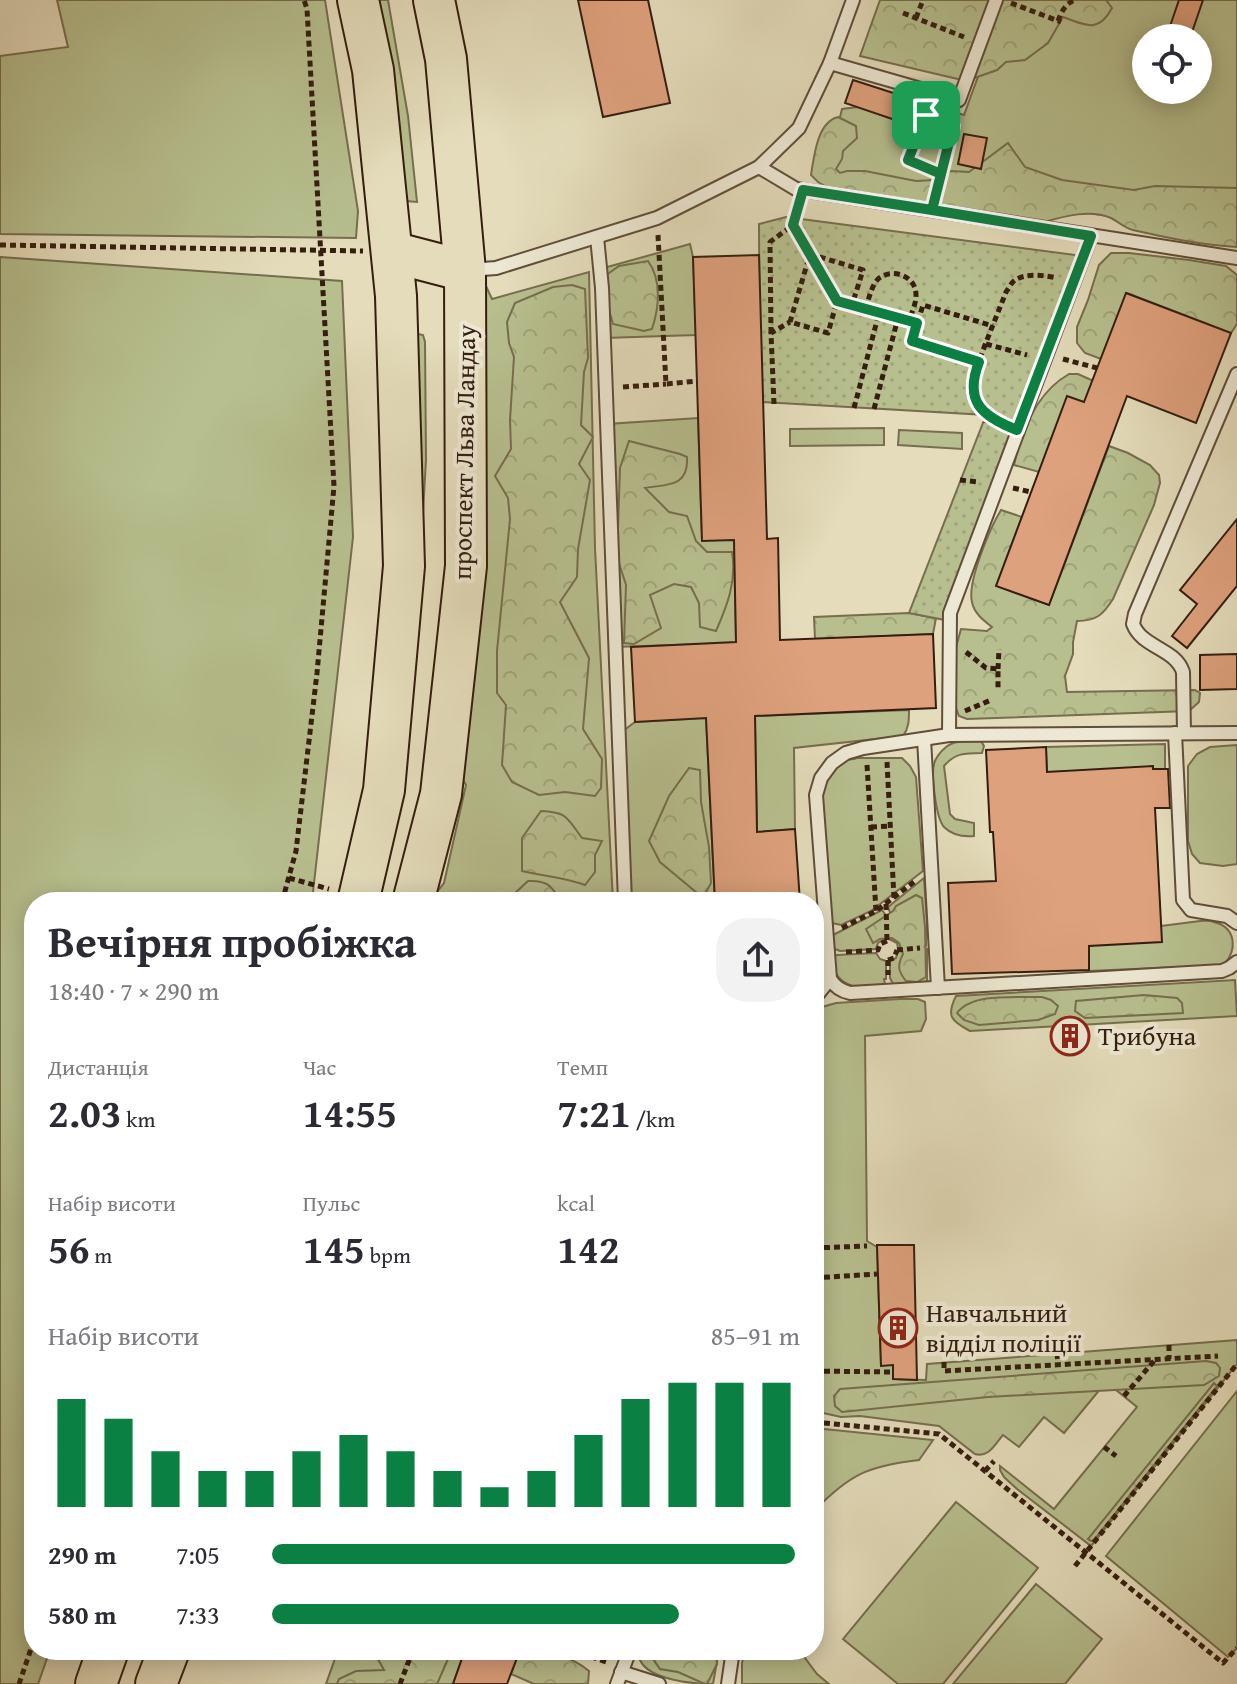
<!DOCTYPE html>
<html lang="uk">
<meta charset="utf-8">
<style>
body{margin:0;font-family:"Gentium Book Plus",serif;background:#f2f2f3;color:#2b2b33;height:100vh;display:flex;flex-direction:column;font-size:30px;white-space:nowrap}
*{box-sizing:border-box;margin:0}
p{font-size:26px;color:#7c7c81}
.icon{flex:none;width:44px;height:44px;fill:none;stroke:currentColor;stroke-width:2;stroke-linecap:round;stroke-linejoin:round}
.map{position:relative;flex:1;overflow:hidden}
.panel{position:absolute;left:24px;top:892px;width:800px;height:768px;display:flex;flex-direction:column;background:#fff;border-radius:32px;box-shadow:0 4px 20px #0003}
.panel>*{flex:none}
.controls{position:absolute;left:1132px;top:24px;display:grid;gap:16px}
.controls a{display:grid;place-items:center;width:80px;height:80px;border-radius:50%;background:#fff;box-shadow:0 4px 20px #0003;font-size:40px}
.pin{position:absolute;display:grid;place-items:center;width:68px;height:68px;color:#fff;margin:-34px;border-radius:16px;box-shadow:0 4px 12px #0006}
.round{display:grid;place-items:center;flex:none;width:84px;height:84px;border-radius:32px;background:#f2f2f3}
.head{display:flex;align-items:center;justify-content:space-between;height:136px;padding:0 24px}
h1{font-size:44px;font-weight:700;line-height:60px}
.metrics{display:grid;grid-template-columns:repeat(3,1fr);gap:12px;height:136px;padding:8px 24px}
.metrics div{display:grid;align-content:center}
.metrics b{font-size:40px;font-weight:700}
.metrics small{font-size:22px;font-weight:400}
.metrics p{font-size:22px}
.chart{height:224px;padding:16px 24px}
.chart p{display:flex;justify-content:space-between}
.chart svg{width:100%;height:144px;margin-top:8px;stroke:#0b8043;stroke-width:6}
ul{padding:0 24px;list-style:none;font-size:26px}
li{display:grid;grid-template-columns:128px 96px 1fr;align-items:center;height:60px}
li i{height:20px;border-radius:10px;background:#0b8043}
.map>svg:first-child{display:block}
</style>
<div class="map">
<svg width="1237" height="1684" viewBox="0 0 1237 1684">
<defs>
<pattern id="forest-crowns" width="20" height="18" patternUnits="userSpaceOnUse" patternTransform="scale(2)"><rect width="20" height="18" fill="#b7bf8e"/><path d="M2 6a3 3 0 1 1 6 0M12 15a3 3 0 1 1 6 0" fill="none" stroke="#9ea479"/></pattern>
<pattern id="park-dots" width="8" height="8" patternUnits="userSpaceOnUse" patternTransform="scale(2)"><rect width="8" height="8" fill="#b7bf8e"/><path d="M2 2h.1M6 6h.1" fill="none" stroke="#9ea479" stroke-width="1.8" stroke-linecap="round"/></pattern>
</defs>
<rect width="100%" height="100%" fill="#e4dcbb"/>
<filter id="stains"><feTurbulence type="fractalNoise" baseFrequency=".0025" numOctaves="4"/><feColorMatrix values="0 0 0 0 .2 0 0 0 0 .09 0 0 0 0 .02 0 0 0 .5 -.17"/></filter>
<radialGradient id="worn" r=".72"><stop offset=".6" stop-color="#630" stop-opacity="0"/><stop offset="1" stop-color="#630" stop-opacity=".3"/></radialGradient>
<!-- green -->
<g fill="#b7bf8e" stroke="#766e4e" stroke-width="2" fill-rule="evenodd">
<polygon points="57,0 325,0 358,211 356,238 0,234 0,56 68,47"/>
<polygon points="377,0 388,0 408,116 417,202 406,201"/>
<path d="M1006,0h231v246l-135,-31 -263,-36 -10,-17 13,-53 16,-2 49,17 8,-24 49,15zM1146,38h52v52h-52z"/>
<polygon points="690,244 693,257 696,335 604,338 600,269"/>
<polygon points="0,257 342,281 353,537 313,892 309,902 34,902 34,1650 50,1650 38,1684 0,1684"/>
<polygon points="589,272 595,548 613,902 429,902 444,883 466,785 453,763 485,284 492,299"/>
<polygon points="418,334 423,335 425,342 426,460 417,619 414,337"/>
<polygon points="698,418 702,540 734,540 736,643 615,647 607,424"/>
<polygon points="884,428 884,445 790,446 790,429"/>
<polygon points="899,430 962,433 962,449 898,445"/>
<path d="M909,710c0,10 0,18 -6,26l-109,12 1,81 -38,3 -2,-116z"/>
<polygon points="706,718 715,902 624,902 623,731 635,722"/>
<path d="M975,739l6,2 3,5 -2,7c-17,0 -27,0 -38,13l6,48 5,5 19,4v13c-11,1 -22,-1 -30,-9 -8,-9 -13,-51 -10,-63 1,-5 6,-12 11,-16 7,-7 20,-7 30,-9z"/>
<polygon points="1165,744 1165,769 1047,772 1046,747"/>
<polygon points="1237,745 1237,864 1223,866 1200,863 1192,854 1188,841 1188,766 1197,754 1210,747"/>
<path d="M857,758h45l8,8 6,11 7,94 -52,40 -30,14 -9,-2 -3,-2 -10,-124c4,-12 12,-29 24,-36 2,-1 12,-2 14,-3z"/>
<polygon points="924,878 927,923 926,946 898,948 897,943 889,939 888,917 891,915 888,907"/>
<polygon points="882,910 885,914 885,939 878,943 876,949 840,951 832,948 833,935"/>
<path d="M1200,921c5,0 10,-1 14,1 23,6 23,28 10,43l-135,6v-25l72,-20z"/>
<polygon points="927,949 927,981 923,985 894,986 890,978 890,961 896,958 898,951"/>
<path d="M876,953l4,6 6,2v18h-2l1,5 -4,5c-24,0 -48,-2 -49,-32l5,-2z"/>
<path d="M1235,980l2,36 -267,15c-19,-10 -24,-15 -14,-35z"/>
<path d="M900,999h18l7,3 1,17 -5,12 -56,5 2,205 10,6 4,118h12v14l33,1 1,-16 310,-24v24l-146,182 -74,-57 -13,-12 -4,-7v-4l54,43 83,-102 -31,-25 -42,51 -20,-16 -25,30 -16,-12c-8,9 -14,23 -28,19l-36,-28 -79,-10 -19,1 -27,-6v-396l8,-8 14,-4z"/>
<polygon points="1237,1391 1237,1648 1228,1657 1106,1556"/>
<path d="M814,1428l119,12 -14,20c-51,6 -69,14 -105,51z"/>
<polygon points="956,1502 1038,1568 943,1684 898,1684 843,1639"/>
<polygon points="1036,1584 1102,1639 1065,1684 953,1684"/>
<polygon points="338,1650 465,1650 453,1684 326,1684"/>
<path d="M644,1650h75l-6,34c-20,0 -64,-4 -73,-24z"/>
<polygon points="745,1650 799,1650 817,1674 829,1684 742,1684 742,1663"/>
</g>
<!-- forest -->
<g fill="url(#forest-crowns)" stroke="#766e4e" stroke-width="2">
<path d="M880,0h226l6,8c-14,26 -26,17 -49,9l-15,26 -23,17 -19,2 -9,8 -31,11 -106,-25z"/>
<path d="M838,117l18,9 1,12 -14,13 -1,8 -6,10 4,4 7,-2h18l51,10 18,-1 17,-9 18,1 39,-29 17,24 37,13 72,10 21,-4 82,2v59c-36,-2 -69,-9 -104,-17 -9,-2 -14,-8 -22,-12 -20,-9 -46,-2 -67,4l-212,-32 -14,-8 -7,-7c3,-18 6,-53 27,-58z"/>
<polygon points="1111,253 1129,253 1189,260 1226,266 1237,275 1237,324 1231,333 1127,293 1101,359 1085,353 1077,343 1077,327 1088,300 1099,265"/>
<path d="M648,261c14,19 11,47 4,68l-8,2 -31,-7 -7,-24 3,-11 -7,-11 17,-12z"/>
<polygon points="572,285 585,289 588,358 584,372 581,425 593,437 579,464 590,480 578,549 577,577 560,602 589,658 583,729 602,759 601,788 595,796 565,792 539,795 512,782 502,765 506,705 497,693 497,651 510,519 508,498 495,476 511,449 510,420 514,357 509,343 507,322 515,303 553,287"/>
<path d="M1069,374h9l40,18 -79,80 -25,-7c8,-36 23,-73 55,-91z"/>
<path d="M629,441l51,13 7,3c2,31 -21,27 -42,31l24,24 18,4 9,25 11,11h25c5,29 -5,54 -16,79l-16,-4 -1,-24 -8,-16 -17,-3 -24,11 11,33 -27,16 -10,-1 2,-58 -9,-28 3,-89z"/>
<path d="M1109,446l19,7 22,12 9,10 1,8 -6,22 -41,94c-10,16 -17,22 -36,22l-4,21v12l-8,22 2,16 128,-2 5,3 -1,9 -10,9 -222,8 -8,-3 -3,-8 -1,-57 6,-22 26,2 5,-4c-9,-7 -18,-14 -20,-25 -5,-20 18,-74 29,-92l21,7 -25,68 52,20z"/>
<polygon points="909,613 936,618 933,634 815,639 814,617"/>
<polygon points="689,768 700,770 701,802 709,847 711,883 703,898 660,862 649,841 669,796"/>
<path d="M541,811c27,1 26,7 41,27l20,3 -7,14v17l-10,13c-21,-8 -42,-9 -63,-14v-33z"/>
<path d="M528,881c20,-1 23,5 34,21h-49v-7z"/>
<path d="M916,895l6,3 3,29 1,50 -9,5 -11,-1c-8,-10 -9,-15 -3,-27l-4,-11 -7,-5 -12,1 -7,4 -7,-14 27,-18 3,-5z"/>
<polygon points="1144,995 1177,998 1182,1003 1183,1013 1085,1018 1075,1011 1076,1001"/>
<path d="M1042,997l9,3 7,6 -3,8 -17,6 -59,5 -15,-5 -7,-7c16,-21 60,-15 85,-16z"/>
<polygon points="1206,1361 1216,1363 1220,1368 1219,1376 1204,1385 988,1397 842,1412 835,1406 834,1396 840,1389"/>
<polygon points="1214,1383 1217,1386 1094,1540 1091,1541 1088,1539"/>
<polygon points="373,1650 452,1650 437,1684 337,1684 339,1679 356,1671 384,1670"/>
<path d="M520,1650c25,0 50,5 69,21l-1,13h-54l-23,-10z"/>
<polygon points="652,1650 716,1650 717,1664 707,1684 705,1684 678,1672 660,1669 651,1656"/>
</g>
<!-- park -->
<polygon fill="url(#park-dots)" stroke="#766e4e" stroke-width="2" points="786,217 1083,256 950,621 909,613 986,415 760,402 759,224"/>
<!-- building -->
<g fill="#dea17d" stroke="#351e0f" stroke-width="2">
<polygon points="578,0 648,0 670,103 603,117"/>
<polygon points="1179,0 1203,0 1190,38 1166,38"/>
<polygon points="853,80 915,100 907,124 845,103"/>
<polygon points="964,134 987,138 981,169 958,164"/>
<polygon points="759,255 767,539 778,538 780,640 933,634 936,708 755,716 757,832 795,829 800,902 715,902 706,718 635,722 631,647 736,642 734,540 702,541 693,257"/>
<polygon points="1126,293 1231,333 1196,423 1127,396 1049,605 996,586 1067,396 1084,402"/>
<polygon points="1237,519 1237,586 1187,648 1172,636 1197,604 1180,590"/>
<polygon points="1237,654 1237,689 1200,690 1200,655"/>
<polygon points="1046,747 1047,772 1153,766 1153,769 1168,769 1170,808 1155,808 1162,942 1089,946 1089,970 952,974 948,883 996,881 993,832 990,832 986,750"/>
<polygon points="877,1245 914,1245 917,1380 893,1379 893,1365 881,1366"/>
<polygon points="465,1650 520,1650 507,1684 453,1684"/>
</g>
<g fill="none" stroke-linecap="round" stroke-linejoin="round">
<!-- service casing -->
<g stroke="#614e3a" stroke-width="16">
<g id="service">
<polyline points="830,63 959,100 996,0"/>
<polyline points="759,167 796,189 803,190 1237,258"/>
<polyline points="597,237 602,288 625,902"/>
<polyline points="469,270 496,268 657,218 759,167 799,128 830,63 853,0"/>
<polyline points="1175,733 1183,900 1191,910 1227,916 1237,923"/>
<path d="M1184,733l-1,-61c-8,-24 -41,-24 -50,-48l2,-10 102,-240"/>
<path d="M1237,733l-288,2 -86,13 -17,5 -14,10 -11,15 -5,17 14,184c5,8 11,12 20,14l372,-22 7,-3 8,-6"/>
<polyline points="949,735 950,613 1091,236"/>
<polyline points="924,739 938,988"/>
<polyline points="814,999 830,979"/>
<polyline points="621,1672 659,1684"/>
<polyline points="617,1684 630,1650"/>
<polyline points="728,1684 733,1650"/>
</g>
</g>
<!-- primary casing -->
<g stroke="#351e0f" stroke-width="44">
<g id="primary">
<polyline points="358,0 373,70 396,296 404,566 384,790 358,902"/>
<polyline points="392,252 465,271"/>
<polyline points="413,902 441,794 466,566 465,271 446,59 434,0"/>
<polyline points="96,1684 108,1650"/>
<polyline points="156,1684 169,1650"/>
</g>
</g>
<!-- path -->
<g stroke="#351e0f" stroke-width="5" stroke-dasharray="6 4" stroke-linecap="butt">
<polyline points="1011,3 1061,22"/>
<polyline points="903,13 964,37"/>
<polyline points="916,18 923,0"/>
<path d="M1058,21c3,-9 8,-18 17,-21"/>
<polyline points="941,174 908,160 926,115 953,126"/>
<polyline points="936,194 957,114"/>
<polyline points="798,207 793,225 837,301"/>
<polyline points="658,235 666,384 697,381"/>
<polyline points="0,245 363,251"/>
<polygon points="810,254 863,270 852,305 837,301 828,333 790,322"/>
<polyline points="852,306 917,323"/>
<path d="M865,309c4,-9 6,-23 13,-30 14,-12 39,-3 38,17 0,8 -5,18 -7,25"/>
<polyline points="771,333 770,242 793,225"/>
<polyline points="986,344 1027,355"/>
<polyline points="1063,359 1097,368"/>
<polyline points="979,362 912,341 923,305 993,326"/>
<polyline points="623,387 666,384"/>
<polyline points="774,404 771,333 790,322"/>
<polyline points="854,408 879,313"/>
<polyline points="874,409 898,318"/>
<polyline points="984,420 995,423"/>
<path d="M1003,425c-41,-23 -32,-43 -18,-80 7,-18 14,-35 21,-53 3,-4 5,-9 9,-12 11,-7 29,-5 42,-2"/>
<polyline points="960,480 979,482"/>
<polyline points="1013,488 1031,492"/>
<polyline points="966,652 986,668 998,669 998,690"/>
<polyline points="998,669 999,649"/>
<polyline points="965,711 991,700"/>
<polyline points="887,762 894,898"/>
<polyline points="867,765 876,911"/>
<polyline points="871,827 890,826"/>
<polyline points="289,878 329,889"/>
<polyline points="282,902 296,851 317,673 334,486 307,9 304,0"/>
<polyline points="886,904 887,941"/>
<polyline points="842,928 876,911 914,882"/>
<polyline points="897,950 920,948"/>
<polyline points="846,952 878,950 880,944 887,941"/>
<polyline points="888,960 888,975"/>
<polyline points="888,960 894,958 897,950"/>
<polyline points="814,1248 867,1246"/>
<polyline points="814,1278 877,1274"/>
<polyline points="1169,1345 1169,1359"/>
<polyline points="1057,1353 1058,1365"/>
<polyline points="944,1362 944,1371 1218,1356"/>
<polyline points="814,1371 893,1372"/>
<polyline points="1124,1396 1154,1361"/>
<polyline points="814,1422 939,1434 1223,1663 1237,1648"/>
<polyline points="1104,1447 1116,1456"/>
<polyline points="985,1471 994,1461"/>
<polyline points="1075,1566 1237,1364"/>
<polyline points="572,1650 609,1663"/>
<polyline points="19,1684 34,1640"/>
<polyline points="400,1684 413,1650"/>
</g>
<!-- service -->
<use href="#service" stroke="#ede8d3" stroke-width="12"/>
<!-- primary -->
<use href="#primary" stroke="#e4dcbb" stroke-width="40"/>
</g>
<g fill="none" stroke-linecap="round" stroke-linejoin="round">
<!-- route casing -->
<g stroke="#fff" stroke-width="16">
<path id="route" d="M926,115l27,11 -21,84 -129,-20 -10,35 44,76 80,22 -5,18 67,21c-15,39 2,54 38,68l74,-194 -159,-26 9,-36 -33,-14 18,-45"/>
</g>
<!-- route -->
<use href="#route" stroke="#0b8043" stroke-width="10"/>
</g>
<!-- icons -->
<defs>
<g id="building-ring" transform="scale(2)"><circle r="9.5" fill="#ede8d3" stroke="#8f2418" stroke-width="1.5"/><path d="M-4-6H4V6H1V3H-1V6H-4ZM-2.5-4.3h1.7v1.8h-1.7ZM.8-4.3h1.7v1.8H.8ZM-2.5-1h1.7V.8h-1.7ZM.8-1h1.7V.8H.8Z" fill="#8f2418"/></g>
</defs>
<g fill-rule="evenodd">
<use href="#building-ring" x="1070" y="1036"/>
<use href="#building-ring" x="898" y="1328"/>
</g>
<g text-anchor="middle" stroke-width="8" stroke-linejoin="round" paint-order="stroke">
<!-- street labels -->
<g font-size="26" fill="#351e0f" stroke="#ede8d3">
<text transform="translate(464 452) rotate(-89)" y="9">проспект Льва Ландау</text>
</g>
<!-- poi labels -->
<g font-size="26" fill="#351e0f" stroke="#ede8d3" text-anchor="start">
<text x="1098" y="1045">Трибуна</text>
<text x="926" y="1322">Навчальний<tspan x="926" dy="30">відділ поліції</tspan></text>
</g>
</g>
<rect width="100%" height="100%" filter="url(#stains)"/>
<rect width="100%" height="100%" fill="url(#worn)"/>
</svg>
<div class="controls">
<a><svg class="icon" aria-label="locate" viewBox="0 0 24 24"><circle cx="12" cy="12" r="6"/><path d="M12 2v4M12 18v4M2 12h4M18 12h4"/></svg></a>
</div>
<div class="pin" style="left:926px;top:115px;background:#1e9e55"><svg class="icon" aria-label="arrive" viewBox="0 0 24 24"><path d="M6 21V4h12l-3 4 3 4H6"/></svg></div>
<section class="panel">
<div class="head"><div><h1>Вечірня пробіжка</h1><p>18:40 · 7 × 290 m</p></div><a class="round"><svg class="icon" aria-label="share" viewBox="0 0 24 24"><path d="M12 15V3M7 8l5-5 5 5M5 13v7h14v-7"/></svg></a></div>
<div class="metrics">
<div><p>Дистанція</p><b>2.03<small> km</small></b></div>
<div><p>Час</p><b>14:55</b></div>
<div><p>Темп</p><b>7:21<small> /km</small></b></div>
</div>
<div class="metrics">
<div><p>Набір висоти</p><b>56<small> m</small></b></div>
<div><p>Пульс</p><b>145<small> bpm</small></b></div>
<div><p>kcal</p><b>142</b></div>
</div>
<div class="chart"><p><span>Набір висоти</span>85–91 m</p>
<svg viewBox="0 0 160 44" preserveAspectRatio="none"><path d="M5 44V11M15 44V17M25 44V27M35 44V33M45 44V33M55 44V27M65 44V22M75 44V27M85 44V33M95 44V38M105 44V33M115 44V22M125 44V11M135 44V6M145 44V6M155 44V6"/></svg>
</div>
<ul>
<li><b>290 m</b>7:05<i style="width:99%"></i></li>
<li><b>580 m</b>7:33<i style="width:77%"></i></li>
</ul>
</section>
</div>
